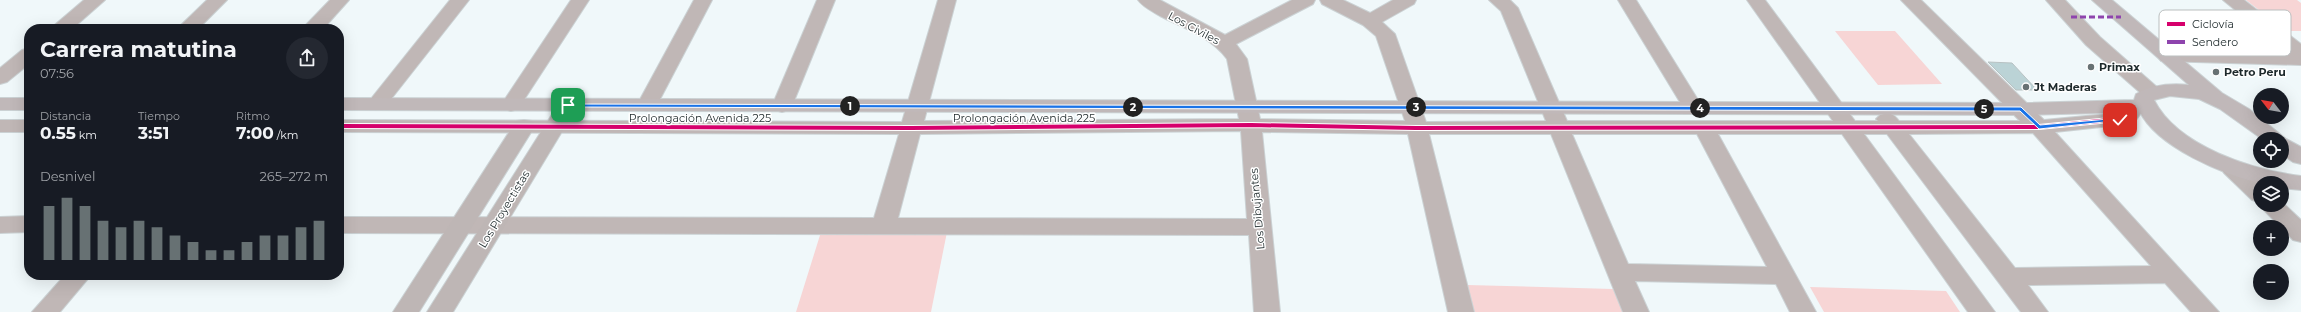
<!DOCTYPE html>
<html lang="es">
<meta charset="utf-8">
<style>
body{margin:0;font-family:Montserrat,sans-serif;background:#242831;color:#f1f3f6;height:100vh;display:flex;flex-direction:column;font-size:15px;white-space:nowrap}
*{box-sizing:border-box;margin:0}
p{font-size:13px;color:#9ea1a6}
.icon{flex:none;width:22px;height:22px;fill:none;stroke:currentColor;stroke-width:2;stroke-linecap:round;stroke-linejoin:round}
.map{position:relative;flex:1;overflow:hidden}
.sheet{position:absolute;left:24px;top:24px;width:320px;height:256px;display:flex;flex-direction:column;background:#171b24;border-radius:16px;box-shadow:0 4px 16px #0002}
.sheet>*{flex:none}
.needle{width:26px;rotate:301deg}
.fabs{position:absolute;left:2253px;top:88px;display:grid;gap:8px}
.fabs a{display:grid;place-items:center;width:36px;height:36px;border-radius:50%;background:#171b24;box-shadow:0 4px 16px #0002;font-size:20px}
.pin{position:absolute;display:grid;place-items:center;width:34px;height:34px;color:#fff;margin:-17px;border-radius:8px;box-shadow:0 2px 6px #0006}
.km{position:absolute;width:20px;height:20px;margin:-10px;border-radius:50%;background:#222;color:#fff;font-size:11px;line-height:20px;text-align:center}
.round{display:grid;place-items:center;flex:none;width:42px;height:42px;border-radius:21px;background:#242831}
.overview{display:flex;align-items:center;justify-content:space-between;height:68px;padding:0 16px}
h1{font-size:22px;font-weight:700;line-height:30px}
.figures{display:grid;grid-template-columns:repeat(3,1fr);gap:6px;height:68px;padding:4px 16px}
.figures div{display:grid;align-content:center}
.figures b{font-size:17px;font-weight:700}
.figures small{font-size:11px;font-weight:400}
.figures p{font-size:11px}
.chart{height:112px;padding:8px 16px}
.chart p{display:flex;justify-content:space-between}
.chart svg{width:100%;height:72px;margin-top:4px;stroke:#677173;stroke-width:6}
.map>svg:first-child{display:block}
</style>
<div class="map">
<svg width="2301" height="312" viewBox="0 0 2301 312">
<rect width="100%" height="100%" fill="#f0f8fa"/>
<!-- green -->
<g fill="#f7d5d5">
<polygon points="2246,0 2297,0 2301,3 2301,31 2286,31"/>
<polygon points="1835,31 1895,31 1942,84 1878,85"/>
<polygon points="821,232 947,232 931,312 796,312"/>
<polygon points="1467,285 1613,289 1623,312 1473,312"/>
<polygon points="1810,287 1946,291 1960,312 1824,312"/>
</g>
<!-- building -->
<polygon fill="#bbd3d6" stroke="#b8c2c3" points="1988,62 2012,63 2037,90 2016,90"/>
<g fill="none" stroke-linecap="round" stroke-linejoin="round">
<!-- street casing -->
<g stroke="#cbd2d4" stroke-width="2">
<g id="street">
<polygon points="84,0 105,0 72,29 50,29"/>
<polygon points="207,0 227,0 198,29 177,29"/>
<polygon points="330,0 349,0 323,29 302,29"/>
<polygon points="450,0 469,0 384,108 377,110 370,108 367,104 370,100"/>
<polygon points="571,0 589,0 518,109 511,111 504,109 501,105"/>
<polygon points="694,0 712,0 657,105 654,109 647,111 640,109 637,105"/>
<polygon points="817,0 835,0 792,106 789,110 782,112 775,110 772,106"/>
<path d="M938,0h18l-32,121 315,-2 -12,-60c-16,-22 -43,-31 -67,-43 -8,-5 -17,-9 -22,-16h22l65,35 67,-35h23l-2,4 -77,40 11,15 13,60 145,2 -29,-85 -13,-11 -41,-21 -2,-4h23l27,13 23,-13h23l-2,4 -32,18 13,12 31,88 120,-1 -45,-110 -12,-11h21l8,8 49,113h266l-86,-121h18l90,121h23l-2,-2 4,-4c9,-3 13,-2 19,6h121l-119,-121h20l123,120 73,-7 3,-1v-5l3,-4 7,-2 7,2 5,9 -6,8 -16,5 -65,7 164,180h-28l-26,-29 -137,2 20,27h-27l-134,-178h-23l131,178h-27l-126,-178h-124l98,178h-26l-14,-28 -141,-3 14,31h-26l-72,-178h-122l45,178h-26l-40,-178 -146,-2 18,180h-26l-5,-77 -910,-2v-16l535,1 25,-84 -560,-2v-12l563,2zM1241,131l6,88 -349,-1 22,-84zM2033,133l118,133 -136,2 -106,-134zM1572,134h125l70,133 -139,-3z"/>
<polygon points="1618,0 1636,0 1703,108 1700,112 1693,114 1686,112"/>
<polygon points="2046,0 2065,0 2100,37 2158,88 2161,92 2158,96 2151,98 2144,96 2086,45"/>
<polygon points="2223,0 2244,0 2301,44 2301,65 2161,61 2158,57 2161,53 2168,51 2288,53"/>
<polygon points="29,48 29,64 7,82 0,84 0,68 22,50"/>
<rect x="0" y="120" width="29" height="12"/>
<polygon points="29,216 29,232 0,233 0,217"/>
<polygon points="65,275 91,275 60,312 32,312"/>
</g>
</g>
<!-- secondary casing -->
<g stroke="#cbd2d4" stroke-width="2">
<g id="secondary">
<polygon points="568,99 575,101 578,105 453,312 427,312 558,105 561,101"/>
<polygon points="524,120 532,121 535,126 419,312 393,312 513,126 516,121"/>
<polygon points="2232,161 2240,163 2261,183 2260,202 2252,200 2224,173 2221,168 2224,163"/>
<polygon points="2282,202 2301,220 2301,242 2293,240 2259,205 2282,205"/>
</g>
</g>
<!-- primary casing -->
<g stroke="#cbd2d4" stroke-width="2">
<g id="primary">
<path d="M2092,0h20l110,93 27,16 37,30 15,8v17l-8,-2 -11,-8v-15h-20l-42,-30 -21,-10 -29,-3 -16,4c24,47 99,70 147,76v14l-19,-2v-5c-7,0 -15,1 -22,0 -36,-8 -103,-36 -120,-71l-119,3 -1682,-5v-12l1682,5 113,-3 2,-6c16,-9 34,-11 53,-9z"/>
<rect x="0" y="98" width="29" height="12"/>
</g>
</g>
<!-- street -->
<use href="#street" fill="#c0b7b6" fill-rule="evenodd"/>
<!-- secondary -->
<use href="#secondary" fill="#beb6b5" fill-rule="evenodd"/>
<!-- primary -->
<use href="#primary" fill="#c0b8b9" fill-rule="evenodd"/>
<!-- quiet -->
<polyline stroke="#8e44ad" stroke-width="3" stroke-dasharray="6 3" stroke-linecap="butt" points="2071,17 2121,17"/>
<!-- cycleway casing -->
<g stroke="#fff" stroke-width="6">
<polyline id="cycleway" points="339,126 911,128 1251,125 1416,128 2039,127 2120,119 2129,116 2130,107"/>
</g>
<!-- cycleway -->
<use href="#cycleway" stroke="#d6006c" stroke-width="4"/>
</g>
<!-- route -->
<polygon fill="#1a73e8" stroke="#fff" points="565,104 2021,107 2040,125 2120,118 2123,120 2039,129 2020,111 568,107"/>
<!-- markers -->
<g fill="#677173" stroke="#fff" stroke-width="1.5">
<circle cx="2091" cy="67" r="4"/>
<circle cx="2216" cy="72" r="4"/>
<circle cx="2026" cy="87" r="4"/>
</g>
<g text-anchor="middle" stroke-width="3" stroke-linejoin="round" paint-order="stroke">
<!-- street labels -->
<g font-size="11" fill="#1d292b" stroke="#fff">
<text transform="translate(1194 28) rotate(28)" y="4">Los Civiles</text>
<text x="700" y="122">Prolongación Avenida 225</text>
<text x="1024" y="122">Prolongación Avenida 225</text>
<text transform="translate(504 209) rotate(-59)" y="4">Los Proyectistas</text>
<text transform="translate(1257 209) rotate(-95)" y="4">Los Dibujantes</text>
</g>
<!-- poi labels -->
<g font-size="11" font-weight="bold" fill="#1d292b" stroke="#fff" text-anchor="start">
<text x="2099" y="71">Primax</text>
<text x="2224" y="76">Petro Peru</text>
<text x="2034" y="91">Jt Maderas</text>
</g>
</g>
<!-- legend -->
<rect x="2159" y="10" width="132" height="46" rx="6" fill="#fff" stroke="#bbbfbf" stroke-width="1"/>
<rect x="2167" y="22" width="18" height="4" fill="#d6006c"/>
<rect x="2167" y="40" width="18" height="4" fill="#8e44ad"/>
<g font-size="11" fill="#1d292b">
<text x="2192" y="28">Ciclovía</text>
<text x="2192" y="46">Sendero</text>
</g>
</svg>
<div class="fabs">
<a><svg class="needle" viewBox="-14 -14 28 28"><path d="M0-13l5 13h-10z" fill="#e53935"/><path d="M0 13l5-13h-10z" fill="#9ea1a6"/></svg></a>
<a><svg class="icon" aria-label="locate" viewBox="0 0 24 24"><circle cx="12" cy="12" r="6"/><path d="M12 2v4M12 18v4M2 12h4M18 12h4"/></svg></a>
<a><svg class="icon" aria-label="layers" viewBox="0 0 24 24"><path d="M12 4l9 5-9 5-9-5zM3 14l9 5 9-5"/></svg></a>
<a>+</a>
<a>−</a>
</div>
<div class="pin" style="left:568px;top:105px;background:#1e9e55"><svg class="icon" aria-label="arrive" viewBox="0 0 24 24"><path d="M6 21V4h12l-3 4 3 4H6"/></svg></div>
<div class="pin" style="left:2120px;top:120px;background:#d93025"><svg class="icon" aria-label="check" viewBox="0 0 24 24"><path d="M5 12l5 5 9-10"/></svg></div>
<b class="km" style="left:850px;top:106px">1</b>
<b class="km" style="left:1133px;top:107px">2</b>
<b class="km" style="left:1416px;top:107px">3</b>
<b class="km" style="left:1700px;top:108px">4</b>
<b class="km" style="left:1984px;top:109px">5</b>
<section class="sheet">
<div class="overview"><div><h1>Carrera matutina</h1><p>07:56</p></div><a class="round"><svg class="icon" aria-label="share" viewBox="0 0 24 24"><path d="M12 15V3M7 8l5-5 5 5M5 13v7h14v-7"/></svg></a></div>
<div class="figures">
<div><p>Distancia</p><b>0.55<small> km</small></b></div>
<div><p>Tiempo</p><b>3:51</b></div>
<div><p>Ritmo</p><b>7:00<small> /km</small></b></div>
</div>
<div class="chart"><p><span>Desnivel</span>265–272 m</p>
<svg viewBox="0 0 160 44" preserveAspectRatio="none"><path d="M5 44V11M15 44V6M25 44V11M35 44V20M45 44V24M55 44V20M65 44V24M75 44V29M85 44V33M95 44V38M105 44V38M115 44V33M125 44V29M135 44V29M145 44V24M155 44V20"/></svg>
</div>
</section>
</div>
